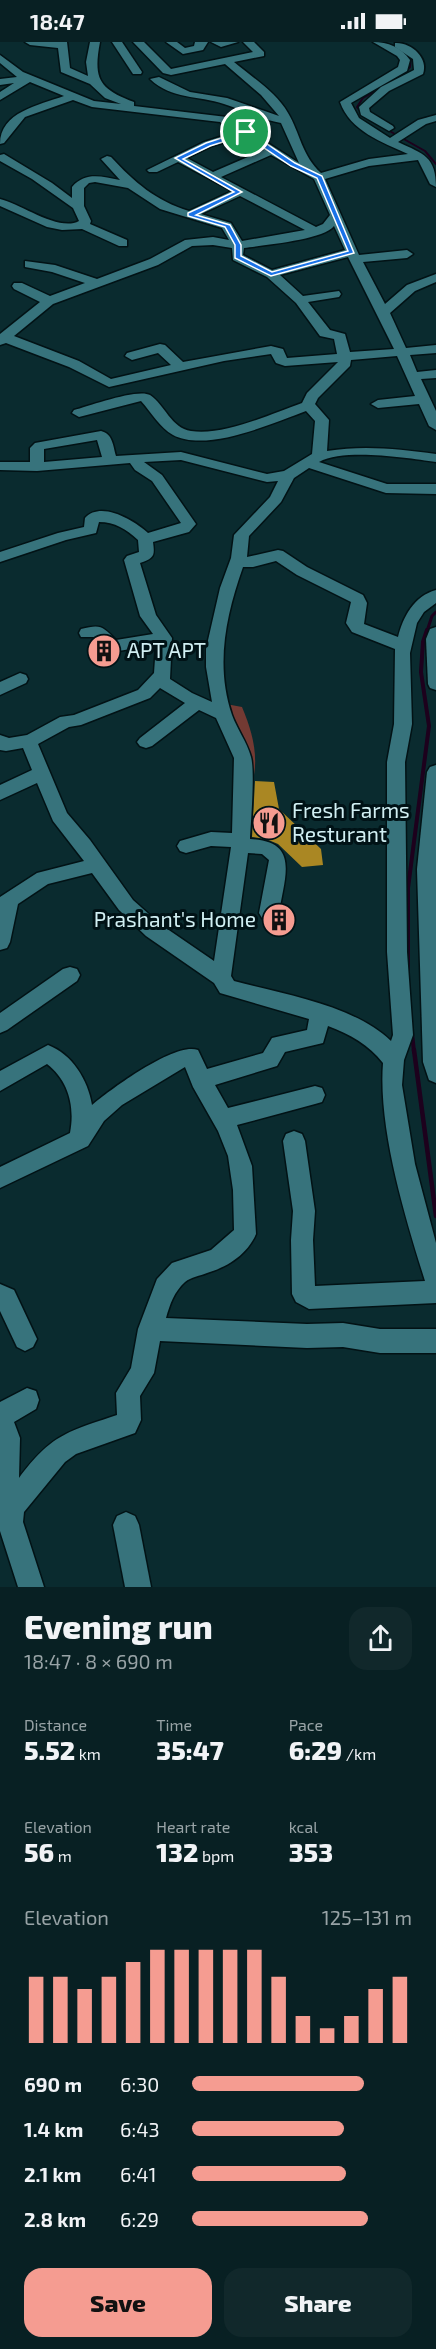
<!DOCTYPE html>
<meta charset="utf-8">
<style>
body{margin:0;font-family:"Exo 2",sans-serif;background:#11282b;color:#f1f3f6;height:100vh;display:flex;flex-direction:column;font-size:22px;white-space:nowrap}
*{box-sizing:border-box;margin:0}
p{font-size:20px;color:#98a3a6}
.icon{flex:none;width:33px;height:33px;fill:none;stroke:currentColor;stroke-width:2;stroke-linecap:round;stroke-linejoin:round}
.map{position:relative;height:1545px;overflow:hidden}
.panel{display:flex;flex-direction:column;background:#082023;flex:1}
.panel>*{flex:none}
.pin{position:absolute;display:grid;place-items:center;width:51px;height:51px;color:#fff;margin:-26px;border:3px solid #fff;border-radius:50%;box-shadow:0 2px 6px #0007}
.round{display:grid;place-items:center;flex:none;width:63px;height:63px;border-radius:18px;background:#11282b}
.summary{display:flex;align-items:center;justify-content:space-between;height:102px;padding:0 24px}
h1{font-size:33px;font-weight:800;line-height:45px}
.metrics{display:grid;grid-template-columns:repeat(3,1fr);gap:9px;height:102px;padding:6px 24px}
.metrics div{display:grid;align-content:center}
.metrics b{font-size:26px;font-weight:800}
.metrics small{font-size:16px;font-weight:400}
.metrics p{font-size:16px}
.chart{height:168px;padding:12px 24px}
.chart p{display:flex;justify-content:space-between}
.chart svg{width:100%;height:108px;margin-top:6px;stroke:#f59c91;stroke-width:6}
.primary-button{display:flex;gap:12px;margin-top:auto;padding:12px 24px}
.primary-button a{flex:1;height:69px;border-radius:18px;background:#f59c91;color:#111;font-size:24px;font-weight:800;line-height:69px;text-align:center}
.primary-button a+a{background:#11282b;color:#f1f3f6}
ul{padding:0 24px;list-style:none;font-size:20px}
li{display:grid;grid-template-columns:96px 72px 1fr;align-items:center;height:45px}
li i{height:15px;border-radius:8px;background:#f59c91}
.status{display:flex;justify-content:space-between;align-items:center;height:42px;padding:0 30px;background:#082023;direction:ltr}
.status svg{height:16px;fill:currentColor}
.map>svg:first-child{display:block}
</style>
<div class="status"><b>18:47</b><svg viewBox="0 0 49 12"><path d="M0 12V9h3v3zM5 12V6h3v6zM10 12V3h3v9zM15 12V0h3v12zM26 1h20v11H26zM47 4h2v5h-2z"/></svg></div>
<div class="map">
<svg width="436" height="1545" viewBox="0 0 436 1545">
<rect width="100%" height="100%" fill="#0a2b2f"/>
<!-- green -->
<path fill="#733a33" d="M226,662l16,3c9,21 16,45 12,68h-9z"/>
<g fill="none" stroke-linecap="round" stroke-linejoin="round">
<!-- stream-far3 -->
<g stroke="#1d011d" stroke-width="2">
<polyline points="397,38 410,25 411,15 409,13"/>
<polyline points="362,71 357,65 363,56 382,45"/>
<polyline points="386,87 425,109 436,122"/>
</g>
<!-- stream-far2 -->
<polyline stroke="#1d011d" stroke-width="3" points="427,589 432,574 436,570"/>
<!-- stream-far1 -->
<g stroke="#1d011d" stroke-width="4">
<polyline points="408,927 408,846 429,684 421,630 423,600 427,588"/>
<polyline points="412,991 414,1010"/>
</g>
<!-- stream -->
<polyline stroke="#1d011d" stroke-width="4.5" points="414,1008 436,1174"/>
</g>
<!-- building -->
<polygon fill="#aa8723" points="255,739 274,740 279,767 321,807 323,823 302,825 278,802 266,797 252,795"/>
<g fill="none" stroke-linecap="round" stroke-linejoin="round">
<!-- minor casing -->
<g stroke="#021215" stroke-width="3">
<g id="minor">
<path d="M25,0h42l3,26 18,8 -2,-14 4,-20h10c-7,37 -1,47 34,60v4l93,11 72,46 -18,-40c-20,-3 -38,-13 -57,-19 -26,-9 -52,-4 -74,-25l9,-2 31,15 37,6 52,18 -18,-21 -36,-31 -54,11 -8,-2 -30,-31h11l27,27 82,-17 -10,-10h11l10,10v4l-30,6c18,15 43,31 54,51 12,20 14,43 33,60l48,-14 39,-5c-26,-12 -58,-23 -68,-52l58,-35 2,-7 -3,-4 -24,-14c15,0 28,5 37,18l-3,11 -56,32 8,15 31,20 28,-18 18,-5v6l-10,3 -28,18c26,12 38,15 38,45l-6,-3 -12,-24 -49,6 -44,13 34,76 48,-5 6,4 -6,4 -44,4 22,42 22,-19 29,-11v8l-21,9 -25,22 16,35 30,-3v8l-26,2 7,17 19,-2v8l-15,1 15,32v19l-7,-4 -10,-22 -41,4 -7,-4 7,-4 37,-4 -18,-40 -46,4 -1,6 -32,32 -3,6 14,16 -2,31c37,-6 72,-2 109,3v8c-29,-4 -91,-14 -117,0l68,22h49v10l-50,-1 -77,-25 -15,10 -13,24 -32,34 -2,21 31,-7 5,1 24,16 56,28 4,8 -3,21 34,13c5,-20 16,-41 38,-47v13l-12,9 -7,11 -7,30 2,71 -7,38 2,190 6,83 -9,25 -2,25 13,79 21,79v60l-127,6 -13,-7 -4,-8 -1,-54 2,-29 -10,-70 3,-7 8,-3 8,3 3,7 10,70 -2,29 2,46 110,-5c-20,-64 -47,-152 -42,-218 -14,-18 -33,-29 -55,-37l-5,17 -38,9 -8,14 -62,19 13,23 87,-22 7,2 3,7 -3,7 -7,2 -78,21 15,41 4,68c-9,21 -29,33 -49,39 -7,3 -16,4 -22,9 -11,10 -15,22 -19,36l141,6 36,-1 37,6h56v24h-56l-37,-6 -36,1 -147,-7 -6,32 -14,23 1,24 -6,13 -59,21 -11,8 -41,50 -1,10 21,65h-26l-18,-56v-129l27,-14 9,3 3,9 -3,9 -22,13 6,16 -1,40c33,-44 48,-46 98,-63l-1,-22 15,-25 7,-39 19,-50 15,-16 39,-13 23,-20 -1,-40 -5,-34 -10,-25 -25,-44 -8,-20 -63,38 -18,16 -16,25 -88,42v-21l70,-34c5,-26 -1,-52 -23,-69l-47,27v-20l48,-26c24,9 40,35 44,60 19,-16 84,-64 106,-55l9,19 56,-16 9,-15 35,-8 2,-11 -89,-26 -6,-10 -68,-47 -27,-26 -27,-37 -44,11 -30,20 -8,38 -3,6 -7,2v-53l37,-24 47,-12 -31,-40 -16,-38 -37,17v-15l32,-15 -9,-22 -17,3 -6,-1v-15l9,3 18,-3 33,-18 14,-2 64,-25 16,-17 2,-28 -44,7 -6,-2 -12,-13h-13l-2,-4 2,-4c20,-5 21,-3 35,11l37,-6 -13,-18 -16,-56 3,-4 12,-4 -1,-12c-12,-11 -23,-18 -39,-18l-3,11 -30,7 -66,22v-10l58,-19 26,-6 1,-9c16,-18 50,3 63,15l33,-10 -29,-42 -17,-11 -5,-7 -93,8 -37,-1v-8h30v-14l5,-5 66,-12c12,3 12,15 15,25l65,-4 86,22 17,-3 28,-17 3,-33 -9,-10c-33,12 -99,42 -133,24 -13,-7 -22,-23 -32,-34l-62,16 -7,-4 2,-3c15,-4 64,-22 76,-15 15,10 21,33 41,36 33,5 80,-17 111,-28l5,-10 31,-31 -53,4 -9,-3 -5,-9 -47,7 -115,26 -40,-20 -63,-24 -6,2v-11l40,-32 -26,-13 -2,-3 2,-3h8l28,13 35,-13 -33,-11 -27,-5v-6l30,4 42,14 53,-20 35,-19 28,-3 16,3 -7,-12 -62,-19 -32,-21 -33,-6 -6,1 -5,5v18l7,15 -1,3 37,16v6h-8l-37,-17 -20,1 -15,-3 -47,-21v-7c21,5 59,33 79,22l-6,-13 -41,-29 -32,-18v-6l4,-1 48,29 20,15v-11c14,-16 30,-10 48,-7l-19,-21 6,-3 4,1c23,25 45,44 78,54l43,-20 -54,-29 -21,10h-8l-2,-2 57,-28 32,-10 -16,-10 -128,-15 -19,-7 -48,17 -21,26 -4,1c0,-32 39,-39 64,-48l-34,-14 -30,18v-8l14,-9 -14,2v-6l17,-2 -17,-14v-8l23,17 71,29 27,3 -16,-6 -15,-14 -29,-12 -3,-24 -28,-3zM243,95l21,13 -51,22 -26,-14 25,-12zM271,113l43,24 16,36 -7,9 -7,3 -95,-50zM240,154l65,34 -63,11 -11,-18 -30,-9zM334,184l11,24 -73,20 -29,-15 1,-7c20,-3 79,-8 90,-22zM213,203l19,3 1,12 34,17 29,26 24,33 14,3 3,15 -50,4 -4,-9 -12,-3 -88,16 -18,-17 -5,-1 -33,9 -2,3 7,4 26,-7 13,12 -60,14 -32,-18 -65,-25 39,-32 105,-39 34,-19zM348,215l46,92 -44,3 -5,-18 -15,-4 -22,-28 31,-5 2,-3 -2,-3 -36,5 -23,-21zM97,398l5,17 -58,5v-13zM181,418l86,22 11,-1 -8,16 -36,38 -3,23 -11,30 -14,61v18l6,35 -20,-9 -22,-14 2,-41 -16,-23 -16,-52c14,-5 15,-7 13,-21l36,-10 7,-8 -34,-49 -18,-13zM276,519l21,14 54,27 -5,21 6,9 43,17 -1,75 -7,38v190l6,83 -2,6c-37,-36 -109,-47 -157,-60l-3,-5 17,-123 14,1 7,6 -10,53 3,5 7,3 7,-3 3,-5c5,-35 22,-72 -29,-74 1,-18 5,-68 1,-82 -4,-15 -14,-28 -19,-42 -17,-50 -6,-100 11,-148h10zM160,646l25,15 -45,35 -3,4 3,4 6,2 6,-2 47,-36 17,8 18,40 -2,75 -21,-1 -31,9 -3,5 3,5 6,2 25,-7 20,1 -17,114 -54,-37 -27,-24 -43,-60 -23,-27 -29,-69 31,-17 12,-2 69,-27z"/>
<polygon points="112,0 122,0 142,30 141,32 133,32"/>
<polygon points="166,0 177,0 185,6 194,4 195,0 208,0 203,8 183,12"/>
<polygon points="211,0 238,0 221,5"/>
<path d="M395,1c16,-1 34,15 28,31l-34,17 -20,17 1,4 23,14 1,2 -5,3 -28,-16 -2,-8 22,-20 33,-17 -1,-11 -18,-12z"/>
<polygon points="436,585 436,648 430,646 428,642 426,597 430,587"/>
<polygon points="20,631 26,633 28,637 26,641 0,653 0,640"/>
<polygon points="436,723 436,1041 429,1038 423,1020 417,827 427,730 430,725"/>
<polygon points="70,925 77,927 80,933 77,939 7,988 0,991 0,971 63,927"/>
<polygon points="0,1242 14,1248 37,1297 33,1305 25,1309 17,1305 0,1269"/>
<polygon points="126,1470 135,1474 139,1483 151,1545 125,1545 113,1483 117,1474"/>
</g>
</g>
<!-- minor -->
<use href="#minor" fill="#37737c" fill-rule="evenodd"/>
</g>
<!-- route -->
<path fill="#1a73e8" stroke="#fff" stroke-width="1.5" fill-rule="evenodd" d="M243,89h5l47,32 27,13 32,77 -83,23 -36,-18v-13l-10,-18 -37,-11v-3l46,-21 -59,-34 31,-15zM245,93l46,31 26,12 31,73 -76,21 -31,-16v-11l-11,-20 -34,-10 46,-23 -59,-33 27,-13z"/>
<!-- icons -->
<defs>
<g id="building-disc" transform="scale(1.725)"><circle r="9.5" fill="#f59c91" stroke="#001216"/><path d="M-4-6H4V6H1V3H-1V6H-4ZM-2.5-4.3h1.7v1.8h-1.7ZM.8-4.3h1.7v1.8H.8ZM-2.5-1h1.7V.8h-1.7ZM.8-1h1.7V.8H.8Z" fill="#111"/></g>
<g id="restaurant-disc" transform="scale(1.725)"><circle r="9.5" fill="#f59c91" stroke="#001216"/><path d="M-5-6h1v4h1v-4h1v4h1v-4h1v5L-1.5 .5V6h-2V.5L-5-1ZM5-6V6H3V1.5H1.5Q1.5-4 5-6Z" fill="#111"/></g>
</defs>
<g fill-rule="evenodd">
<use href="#building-disc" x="104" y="609"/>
<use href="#restaurant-disc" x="269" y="781"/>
<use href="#building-disc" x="279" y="878"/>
</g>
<g text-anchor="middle" stroke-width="6" stroke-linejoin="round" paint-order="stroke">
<!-- poi labels -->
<g font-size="21" fill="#d1eff3" stroke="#001216" text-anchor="start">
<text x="127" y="616">APT APT</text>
<text x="292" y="776">Fresh Farms<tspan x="292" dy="24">Resturant</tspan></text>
<text x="256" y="885" text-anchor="end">Prashant's Home</text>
</g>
</g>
</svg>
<div class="pin" style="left:246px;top:90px;background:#1e9e55"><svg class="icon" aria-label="arrive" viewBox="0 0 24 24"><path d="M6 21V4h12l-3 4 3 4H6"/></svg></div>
</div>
<section class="panel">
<div class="summary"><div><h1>Evening run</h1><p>18:47 · 8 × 690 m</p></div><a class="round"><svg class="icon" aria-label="share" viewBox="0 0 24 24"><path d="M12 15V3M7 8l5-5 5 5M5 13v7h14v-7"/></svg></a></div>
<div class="metrics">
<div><p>Distance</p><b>5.52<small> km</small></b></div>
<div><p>Time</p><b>35:47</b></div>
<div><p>Pace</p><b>6:29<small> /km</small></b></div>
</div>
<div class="metrics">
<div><p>Elevation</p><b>56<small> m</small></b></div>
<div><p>Heart rate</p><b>132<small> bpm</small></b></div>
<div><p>kcal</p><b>353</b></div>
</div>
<div class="chart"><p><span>Elevation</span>125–131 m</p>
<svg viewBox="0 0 160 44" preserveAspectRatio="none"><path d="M5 44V17M15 44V17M25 44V22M35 44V17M45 44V11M55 44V6M65 44V6M75 44V6M85 44V6M95 44V6M105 44V17M115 44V33M125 44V38M135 44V33M145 44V22M155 44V17"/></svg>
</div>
<ul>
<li><b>690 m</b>6:30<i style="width:78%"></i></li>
<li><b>1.4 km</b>6:43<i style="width:69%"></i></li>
<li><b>2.1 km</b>6:41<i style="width:70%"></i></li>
<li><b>2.8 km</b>6:29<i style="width:80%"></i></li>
</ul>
<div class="primary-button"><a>Save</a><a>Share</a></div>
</section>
